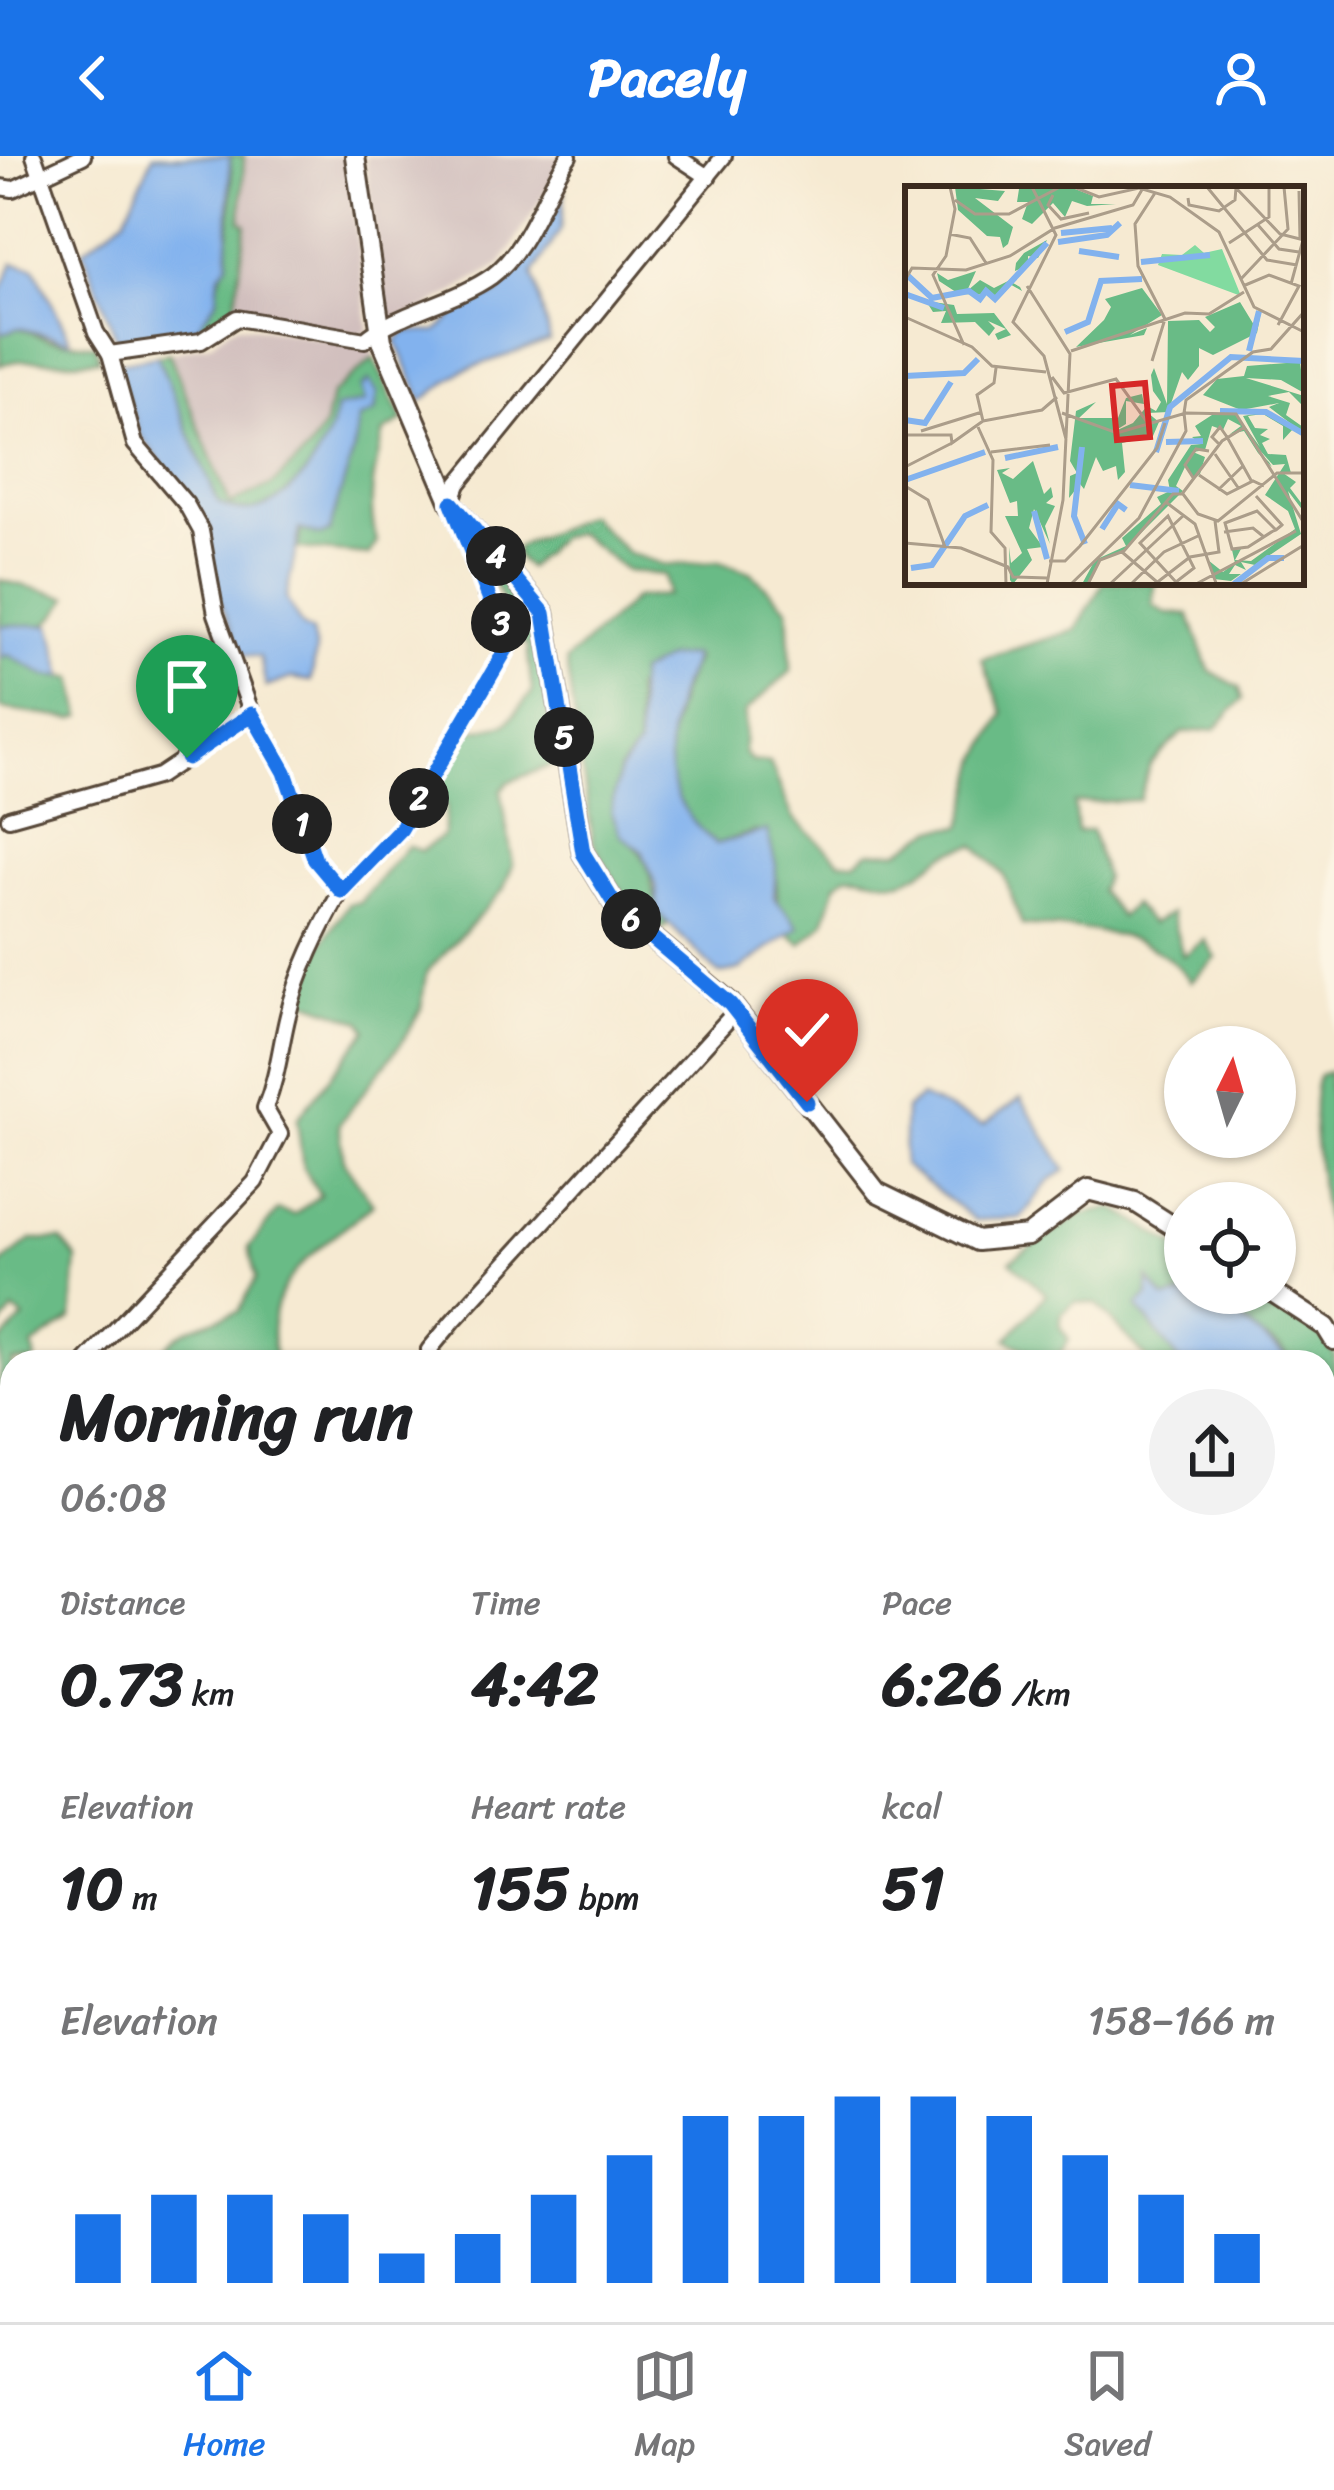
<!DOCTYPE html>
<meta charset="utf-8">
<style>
body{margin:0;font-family:Sriracha,sans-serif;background:#f2f2f2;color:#202124;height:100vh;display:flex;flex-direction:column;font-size:45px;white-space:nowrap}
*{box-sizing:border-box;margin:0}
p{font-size:39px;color:#757577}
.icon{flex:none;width:66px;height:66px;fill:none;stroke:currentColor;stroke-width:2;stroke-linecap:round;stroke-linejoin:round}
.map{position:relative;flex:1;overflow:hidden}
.panel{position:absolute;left:0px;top:1194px;width:1335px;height:972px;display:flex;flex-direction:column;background:#fff;border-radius:36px 36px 0 0;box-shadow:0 3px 9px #0004}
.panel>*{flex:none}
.needle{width:78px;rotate:5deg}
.controls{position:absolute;left:1164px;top:870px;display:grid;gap:24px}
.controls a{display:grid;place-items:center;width:132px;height:132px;border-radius:50%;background:#fff;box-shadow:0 3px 9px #0004;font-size:60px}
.pin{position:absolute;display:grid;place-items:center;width:102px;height:102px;color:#fff;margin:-123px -51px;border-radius:50% 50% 50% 0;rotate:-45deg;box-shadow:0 0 12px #0007}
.pin .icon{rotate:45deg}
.km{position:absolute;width:60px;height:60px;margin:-30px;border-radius:50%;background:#222;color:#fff;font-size:33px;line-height:60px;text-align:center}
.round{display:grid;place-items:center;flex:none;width:126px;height:126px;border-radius:63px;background:#f2f2f2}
.head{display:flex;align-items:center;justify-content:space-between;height:204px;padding:0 60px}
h1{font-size:66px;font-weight:800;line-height:90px}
.figures{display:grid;grid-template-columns:repeat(3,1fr);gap:18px;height:204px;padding:12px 60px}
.figures div{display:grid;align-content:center}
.figures b{font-size:60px;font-weight:800}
.figures small{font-size:33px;font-weight:400}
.figures p{font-size:33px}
.chart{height:336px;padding:24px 60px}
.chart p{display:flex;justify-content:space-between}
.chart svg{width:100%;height:216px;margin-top:12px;stroke:#1a73e8;stroke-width:6}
header{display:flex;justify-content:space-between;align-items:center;height:156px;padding:0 60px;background:#1a73e8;color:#fff;font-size:54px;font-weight:800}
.dock{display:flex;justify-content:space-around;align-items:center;height:168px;border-top:3px solid #e0e0e0;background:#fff;font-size:33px;color:#757577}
.dock a{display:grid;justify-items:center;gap:6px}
.dock .on{color:#1a73e8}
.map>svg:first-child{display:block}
</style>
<header><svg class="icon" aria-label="back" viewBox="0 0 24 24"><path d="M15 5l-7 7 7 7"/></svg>Pacely<svg class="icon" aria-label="person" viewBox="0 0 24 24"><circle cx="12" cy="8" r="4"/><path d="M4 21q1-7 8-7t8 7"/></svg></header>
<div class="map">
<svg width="1334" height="2166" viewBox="0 0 1334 2166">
<rect width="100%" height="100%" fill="#fcf5e5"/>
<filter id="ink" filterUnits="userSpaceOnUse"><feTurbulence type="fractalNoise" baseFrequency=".00833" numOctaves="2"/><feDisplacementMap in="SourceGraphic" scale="24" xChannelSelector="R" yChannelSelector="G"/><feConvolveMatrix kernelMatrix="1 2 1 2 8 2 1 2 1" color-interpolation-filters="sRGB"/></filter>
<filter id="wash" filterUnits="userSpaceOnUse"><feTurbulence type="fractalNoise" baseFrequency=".004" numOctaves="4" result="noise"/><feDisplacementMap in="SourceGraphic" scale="48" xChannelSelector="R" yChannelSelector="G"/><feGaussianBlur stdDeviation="2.7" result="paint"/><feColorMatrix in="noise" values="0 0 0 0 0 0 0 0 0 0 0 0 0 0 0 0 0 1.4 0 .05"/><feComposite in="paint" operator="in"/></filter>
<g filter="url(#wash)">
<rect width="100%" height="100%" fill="#f6ead2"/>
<!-- industrial -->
<g fill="#d1bfbe">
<polygon points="244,0 347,0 369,175 359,179 234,159 246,68 241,66"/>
<polygon points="365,0 567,0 501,109 425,153 386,165"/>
<polygon points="238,168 370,191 374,202 331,239 325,268 309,294 272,329 229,349 169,197 210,188"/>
</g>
<!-- forest -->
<g fill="#69bb86" stroke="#527252" stroke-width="3">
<path d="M230,0h14l-3,65 5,3 -12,91 -11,1 -14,15 -10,-7c30,-42 36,-117 31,-168z"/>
<path d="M19,172l29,11 48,6 3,14c-33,6 -68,-4 -99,6v-31z"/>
<path d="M169,197l61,151 42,-19 37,-35 16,-25 6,-30 43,-37 29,63 -19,11c-10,40 -18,71 -7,110l-8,13 -71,-6 3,-20 29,3c7,-40 27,-74 28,-113l16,-7 -8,-10 -30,6c-7,48 -65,129 -118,94l-61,-146z"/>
<path d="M588,359l40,38 37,12 55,-3 31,10 37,36 3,63 -46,41 -1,41 7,8 19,2 23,55 47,43 15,1 13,-10 31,-1 35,-22 29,-3 17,-68 24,-44 -22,-55 94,-29 28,-48h51l-2,23 14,9h22l20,56 30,17 4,12 -28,30 -33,4 -32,32 -11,35 -65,3 3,29 14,-2 14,47 -5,14 20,26 13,-13 18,20 20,-11 12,43 22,-16 11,18 -25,24c-40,-56 -106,-51 -169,-57l-18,-50 -29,-30c-44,8 -38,23 -70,35 -18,6 -38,-8 -58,-5l-11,9 -12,39 -23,21 -12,-10 9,-8 -20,-20 -3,-45 -19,-30 -40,13c-11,-9 -33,-27 -39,-39 -20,-38 -1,-110 18,-145l-60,28 3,58 -19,25 2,64c42,27 22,58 46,90l-5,5 -45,-45 -24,-44 -27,-180 69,-63 32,-3 -2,-20 -38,-4 -50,-38 -19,5 -30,30 -12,-12 1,-9z"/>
<path d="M486,399l48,59 21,150 -47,18 -7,8 12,75 -10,25 -77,83 -5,36 -18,32 -64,83 5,38 29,42c-54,46 -117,77 -97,158h-118c11,-34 50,-39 81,-51l17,-33 -7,-31 29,-37 16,5 26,-20 -17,-27 -6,-49 70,-89 -6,-9 -58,-21 15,-50 30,-46 12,-2 47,-56 14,5 22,-15 3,-30 -12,-9 33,-65 39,-8 26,-31 -5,-50 -12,-1 1,-14 -33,-67z"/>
<path d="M0,424l69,17c-24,36 -27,32 -69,28z"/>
<polygon points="8,498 46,520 74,522 82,560 74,563 0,553 0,502"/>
<path d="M1329,916l5,204c-6,-43 -31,-167 -15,-201z"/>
<path d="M1114,1052l71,43v42h69l70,43 10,19v70l-11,-3v-60h-30c-16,-25 -49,-26 -66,-53l-21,1 -21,-15 -20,4 -17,-20 1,17 -10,10 41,56h-30l-53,-58 -22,-2 -13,11 -2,14 9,12 -9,15 5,8h-15l-43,-23 39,-45 -36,-33 70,-46z"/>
<polygon points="31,1084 61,1084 77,1103 72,1163 33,1190 36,1206 12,1206 12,1236 0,1250 0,1187 24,1162 14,1155 0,1172 0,1109"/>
<path d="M12,1275v317l-12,-2v-166l8,-4c-1,-22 1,-41 -3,-64l-5,-1v-79z"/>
<polygon points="1334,1295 1334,1428 1323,1406 1323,1326 1331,1323"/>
<polygon points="1334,1804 1334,2005 1323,2004 1323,1806"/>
<polygon points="0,1876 12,1880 12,2154 534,2154 540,2166 0,2166"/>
<polygon points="1323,2031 1334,2037 1334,2117 1323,2115"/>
<polygon points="632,2154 801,2154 786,2166 638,2166"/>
</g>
<!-- water -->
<g fill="#82b2ee" stroke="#5e6e86" stroke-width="3">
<polygon points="153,0 230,0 228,107 219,119 217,143 192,180 134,192 117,184 83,94 125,62"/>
<polygon points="565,37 561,73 533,118 550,185 463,214 422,245 396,185 407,175 436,176 466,149 499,137 542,64"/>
<polygon points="13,107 34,111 71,185 19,172 0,178 0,135"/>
<path d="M157,200l61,146c53,35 111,-46 118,-94l29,-6 -4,-14 8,-7 9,12 -3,19 -17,7c-1,39 -21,73 -28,113l-10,4 -20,-7 -14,70 16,28 10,6 4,18 -5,30 -20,-3 -25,9 -6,-30 -18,-3 -23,-56 -12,-76 -67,-87 -22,-65 1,-7z"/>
<polygon points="0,469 51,469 64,521 46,520 8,499 0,502"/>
<path d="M693,499c0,15 -13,28 -16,44 -16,64 -11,103 39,145l51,-14 9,36 -2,31 25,30 -60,43 -20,4 -62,-62 -1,-27 -14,-34 -21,-16 -10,-24 8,-40 19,-25v-73l29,-15z"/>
<polygon points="921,941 983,969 1021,942 1066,1014 1049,1025 1021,1062 975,1064 903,1009 905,954"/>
<polygon points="1148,1122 1165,1143 1185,1139 1206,1154 1227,1153 1293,1206 1180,1206 1137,1150 1149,1140"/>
</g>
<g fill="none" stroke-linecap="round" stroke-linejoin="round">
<!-- river -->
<polyline stroke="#82b2ee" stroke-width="24" points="1323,2086 1334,2089"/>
</g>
</g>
<g filter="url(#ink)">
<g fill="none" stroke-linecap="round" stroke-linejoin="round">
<!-- minor casing -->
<g stroke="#574739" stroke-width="20">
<g id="minor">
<path d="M34,0l62,176 14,22 25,90 51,60 15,27 15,83 36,100 33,58 30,88 26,31c-21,38 -43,81 -53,124 -8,32 -10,61 -23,93l15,26 -25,48 -170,180"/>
<polyline points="676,0 708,21"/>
<polyline points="0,31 13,33 83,0"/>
<path d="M110,198l91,-13 36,-23 128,22c28,-26 89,-37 127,-64 37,-28 51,-83 77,-120"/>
<polyline points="9,662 159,620 252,558"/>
<polyline points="341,735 401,673 508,490 451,347 458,328 724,0"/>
<polyline points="435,1206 429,1194 453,1165 736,855"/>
<polyline points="0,1270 12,1268"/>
<polyline points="1025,2154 1030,2166"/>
<polyline points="1331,2166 1334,2163"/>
</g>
</g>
<!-- tertiary casing -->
<g stroke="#574739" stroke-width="24">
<g id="tertiary">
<polyline points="355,0 382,185 451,347 544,457 583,697 617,752 730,847 877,1036 977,1085 1028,1080 1088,1034 1135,1046 1185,1078"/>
<polyline points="1274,1137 1326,1171 1334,1184"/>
<polyline points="1323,1528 1334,1525"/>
</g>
</g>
<!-- primary casing -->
<g stroke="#574739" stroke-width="27">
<g id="primary">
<polyline points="1323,1650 1334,1650"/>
<polyline points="1323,1674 1334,1673"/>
<polyline points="0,1841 12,1843"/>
<polyline points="0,1865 12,1867"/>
</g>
</g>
<!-- minor -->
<use href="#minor" stroke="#fff" stroke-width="14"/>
<!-- tertiary -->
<use href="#tertiary" stroke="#fff" stroke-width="18"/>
<!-- primary -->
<use href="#primary" stroke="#fbbb8d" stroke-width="21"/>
</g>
</g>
<g fill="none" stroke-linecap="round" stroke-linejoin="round" filter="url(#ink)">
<!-- route casing -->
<g stroke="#fff" stroke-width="24">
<polyline id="route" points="187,602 252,558 285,616 315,704 341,735 401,673 508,490 452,347 544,457 583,697 617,752 730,848 807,946"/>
</g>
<!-- route -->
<use href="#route" stroke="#1a73e8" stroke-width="15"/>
</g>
<!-- overview -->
<g transform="translate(905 30)">
<rect width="399" height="399" fill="#f6ead2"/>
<path d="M290,59l9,8 18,-4 19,47 -83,-31 4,-11 20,1z" fill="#82dba0"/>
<path d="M50,1l50,4 -7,10 -23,-3 38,29 -5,17 -5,4 -3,-11 -13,-1 -29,-26zM106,1h59l23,9 -2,8h25l-29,2 -15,-5 -7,16 -12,-14 -21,21 -10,-5 6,-17h-11l2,-13zM142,54l-9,18 -10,-2v10l-13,5 -2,12 7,4 2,4 -14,-8 -11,12 -38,-1 -20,-13 -2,-8 11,7 28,-9 -9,20 13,-11 14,8 20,-10 2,-15 8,-10zM237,102l20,27 -32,20 17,-7 -3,7 -68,12 28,-27 7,-13 -6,-8zM21,115l28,4 3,9 37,-1 17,22 -13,5 -3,-6 11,-5 -18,-8 7,7 -6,8 -14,-14 -34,1 5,-12 -13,1zM335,116l14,23 7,-13 -4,21 -44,22 -14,-7v18l-11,14 -6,-8 -14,40 -20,1 11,9 -6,14 -31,7 3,29 -7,8 -2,-14 -13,5 -7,-14 -12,32 -4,-5 -11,14 1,-22 7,-3 -7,-12 6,-50 20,-9 -17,16h39l8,-20 16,-4 2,10 -18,-3v23l-13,8 20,-9 14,-17 9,5 5,-9 -8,-11 -2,-16 3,-7 13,36 1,-83 31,-1 11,12 5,-5 -10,-10zM395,176l4,31 -23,-13 -35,-2 58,18v11l-15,-15 -21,4 22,7 -4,12 17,12 1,21 -1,-15 -34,-26 10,-4 -38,7 -38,-15 14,-16 27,-3 3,-10zM361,226l27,17 -10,11v-14l-20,-12 -15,2 7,12 13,1 -8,6 10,4 -8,4 6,11 18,1 5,18h13h-21l13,9 -6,6 12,16 2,8 -16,-21 13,43 -46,31 -14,-3 5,8 -11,-5 -6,9h12l-10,7 -17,-2 -6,-19 15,12 12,-9 -3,-13 9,-1 -6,11 16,1 44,-32 -7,-18 -23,-16 20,-31 -12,1 -16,-18 2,5 10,10 3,5 -14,-14 -14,-22 -14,3 11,-8 -13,-7 -5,11 -11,-4 -7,24 -12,2 12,5 -5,17 -6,5 -9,-12 -9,19 7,5 -59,59 -25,11 -11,23h-6l13,-24 31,-14 -4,-8 39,-34 -4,-7 13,-6 -2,-11 23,-35 10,-1 -9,-7 9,-1 -6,-10 20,-13 21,1 24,33 -17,-31zM128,275l11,33 7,-7 2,10 -7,6 9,3 -10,20 5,18 -16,-35 -5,19 14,19 -16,2 5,11 -19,24 -3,-4 -1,-33 2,16 11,-10 -17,-37h13l-1,-15 -7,2 -13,-33 13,-2 -8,5 11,6z" fill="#69bb86"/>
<path fill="none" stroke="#82b2ee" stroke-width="6" d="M156,47l51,-5M153,56l49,-7 13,-12M174,65l40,6M236,76l69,-7M1,88l26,24 37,-7 11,8 6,-8 9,8 52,-56M0,108l39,14M160,146l23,-10 13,-41 41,-2M344,165l10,-40M0,190l59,-3 14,-14M315,225l46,1 38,22M0,234l20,3 26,-41M261,256l37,-1M177,261l-8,69 11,28M251,266l14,-45 61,-50 73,4M100,272l53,-11M0,294l80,-28M225,299l49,6M129,325l13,48M197,343l16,-25 8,6M6,382l21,-3 33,-49 23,-11M329,398l34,-26h16"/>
<path fill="none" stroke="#ab9d8a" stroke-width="3" d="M45,1l5,22 -9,47 -13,19 31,70M127,1l24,48 -43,87 31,34 22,83M169,1l25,10 40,-9 31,9 49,35 35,75 50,25M302,1l60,73 30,5M332,3l43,45 24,6M394,5l1,49M148,9l-5,10 13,14 28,-6M283,12l1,7 30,6 16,-11 1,-12M50,14l20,14h34l51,-27M353,39l21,24 20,3M44,48l21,4 16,25M324,57l40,-26v-30M0,94l7,-12 54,2 44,-14 45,-28 78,-23 10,-17M335,94l48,-51 -4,-42M386,98l12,-44M122,100l43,68 -7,146 -16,84M338,100l26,-11 30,11 -21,39M0,131l67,30 20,19 54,6M166,165l114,-38 24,1 35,-22M247,175l13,-42 -27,-53 -3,-42 20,-31M147,191l12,16 52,-14 31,43M157,227l55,20 69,-20 50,1 68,109M279,227l2,-13 67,-48 18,-3 33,-37M78,235l59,-11 15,-13M78,235l-6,-26 17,-12 2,-15M73,241l15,33 -2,72 14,16 1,36M16,245l61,-19M0,249h46l1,8 31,-22M322,251l25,45M315,259l-8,-8 8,-10 7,10M86,266l59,-7M310,268l24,35M0,281l47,-24M294,289l28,19 26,-13 11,5M289,293l-9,-14 11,-16 13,2M0,300l23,14 17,47M313,304l26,-25M277,308l40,-53 23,-14M278,308l15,20 20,7 59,-48h27M351,310l27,30M262,317l28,21 21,59M263,330l26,52 -18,14 -36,-39zM371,344l-19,-19 -32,12 7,26 16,-2 25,-16 3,-1 6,-5M319,346l29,-4 11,9M0,357l56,5 47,19 5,10 34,1M217,366l35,30M144,375h16l15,-15 77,-98 8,-25M166,398l68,-66 47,-87 -2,-18M183,398l12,-24 24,-9 49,-57h10M205,398l74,-69M226,398l33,-32 34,-16M250,398l35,-27 29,-5 -4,-31M291,398l100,-53M336,398l63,-39"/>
<path fill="#d62828" fill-opacity="0.15" stroke="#d62828" stroke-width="6" d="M240,197l5,54 -33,3 -5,-54z"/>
<rect width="399" height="399" fill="none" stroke="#3b2a1e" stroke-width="6"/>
</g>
</svg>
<div class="controls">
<a><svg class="needle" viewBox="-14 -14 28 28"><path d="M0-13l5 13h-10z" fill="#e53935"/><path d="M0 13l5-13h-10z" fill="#757577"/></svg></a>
<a><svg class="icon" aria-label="locate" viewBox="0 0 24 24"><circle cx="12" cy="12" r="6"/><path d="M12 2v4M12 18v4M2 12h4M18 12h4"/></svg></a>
</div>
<div class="pin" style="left:187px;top:602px;background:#1e9e55"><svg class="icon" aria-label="arrive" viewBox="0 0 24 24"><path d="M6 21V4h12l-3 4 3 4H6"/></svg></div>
<div class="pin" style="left:807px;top:946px;background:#d93025"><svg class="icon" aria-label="check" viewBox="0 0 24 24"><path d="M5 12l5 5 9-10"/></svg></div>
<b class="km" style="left:302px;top:668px">1</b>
<b class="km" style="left:419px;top:642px">2</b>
<b class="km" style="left:501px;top:467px">3</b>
<b class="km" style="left:496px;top:400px">4</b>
<b class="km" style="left:564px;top:581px">5</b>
<b class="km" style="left:631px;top:763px">6</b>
<section class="panel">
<div class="head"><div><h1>Morning run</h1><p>06:08</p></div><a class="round"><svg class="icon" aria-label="share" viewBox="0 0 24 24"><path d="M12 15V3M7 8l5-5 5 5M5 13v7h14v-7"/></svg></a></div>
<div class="figures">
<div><p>Distance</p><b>0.73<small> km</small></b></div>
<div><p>Time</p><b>4:42</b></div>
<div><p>Pace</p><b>6:26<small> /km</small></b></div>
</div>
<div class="figures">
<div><p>Elevation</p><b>10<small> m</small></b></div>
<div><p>Heart rate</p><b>155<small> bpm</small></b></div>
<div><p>kcal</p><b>51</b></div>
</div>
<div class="chart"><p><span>Elevation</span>158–166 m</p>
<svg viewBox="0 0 160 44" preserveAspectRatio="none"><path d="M5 44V30M15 44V26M25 44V26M35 44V30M45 44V38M55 44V34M65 44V26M75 44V18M85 44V10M95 44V10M105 44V6M115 44V6M125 44V10M135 44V18M145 44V26M155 44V34"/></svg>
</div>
</section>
</div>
<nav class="dock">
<a class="on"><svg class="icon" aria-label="home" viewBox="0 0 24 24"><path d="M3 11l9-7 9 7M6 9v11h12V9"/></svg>Home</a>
<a><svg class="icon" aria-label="map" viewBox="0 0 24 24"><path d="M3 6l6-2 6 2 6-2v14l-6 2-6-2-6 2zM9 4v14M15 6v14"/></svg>Map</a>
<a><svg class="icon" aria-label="saved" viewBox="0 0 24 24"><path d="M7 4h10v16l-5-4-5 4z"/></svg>Saved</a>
</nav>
